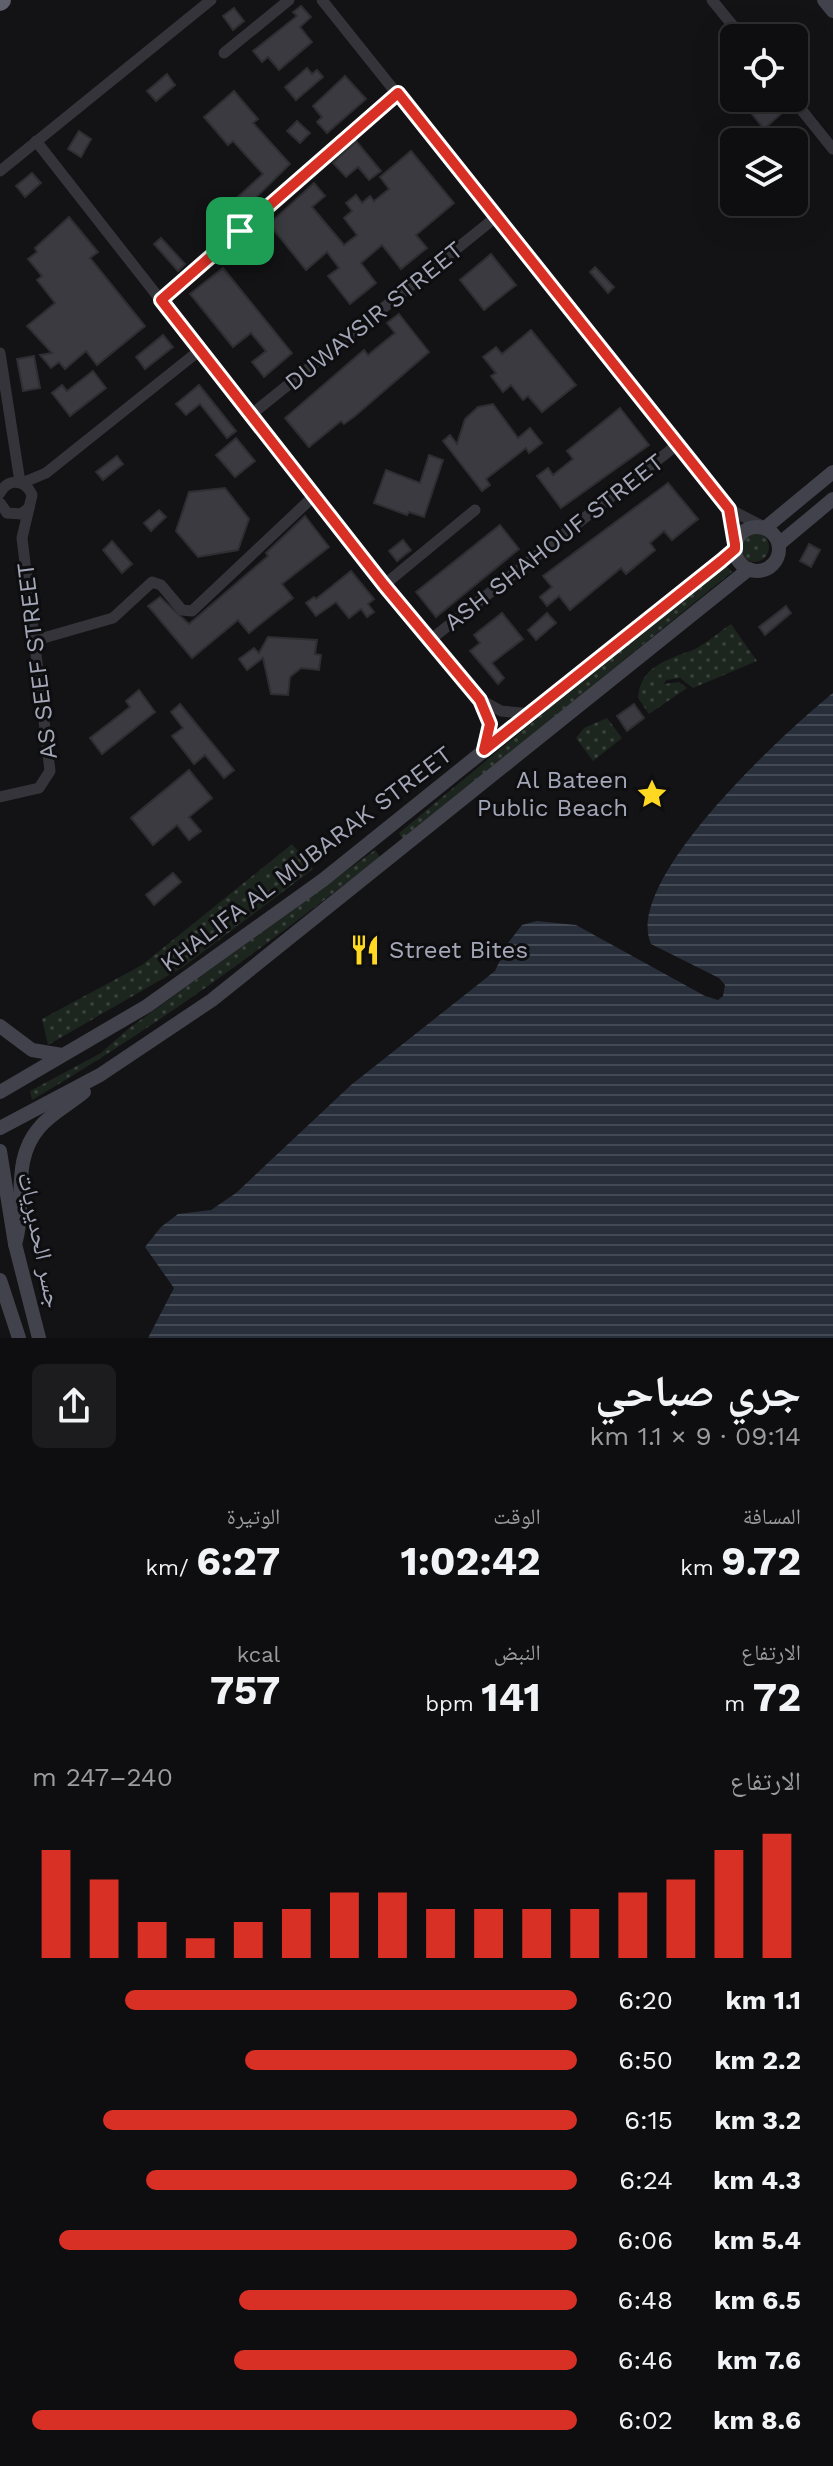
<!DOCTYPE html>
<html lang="ar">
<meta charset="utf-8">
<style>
body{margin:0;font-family:"Work Sans","Noto Naskh Arabic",sans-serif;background:#1c1c1e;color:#f1f3f6;direction:rtl;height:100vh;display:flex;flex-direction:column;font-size:30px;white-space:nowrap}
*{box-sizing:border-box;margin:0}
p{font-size:26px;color:#9b9c9f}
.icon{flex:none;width:44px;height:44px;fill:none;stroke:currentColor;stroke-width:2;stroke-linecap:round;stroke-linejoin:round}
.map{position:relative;height:1338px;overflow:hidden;direction:ltr}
.drawer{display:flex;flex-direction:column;background:#0e0e10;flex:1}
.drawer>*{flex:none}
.fabs{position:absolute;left:720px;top:24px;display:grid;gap:16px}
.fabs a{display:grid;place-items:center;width:88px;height:88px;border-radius:12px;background:#0e0e10;box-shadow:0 8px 32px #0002,0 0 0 2px #2e2e30;font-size:40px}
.pin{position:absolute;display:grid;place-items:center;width:68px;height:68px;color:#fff;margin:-34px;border-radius:16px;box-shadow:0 4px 12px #0006}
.round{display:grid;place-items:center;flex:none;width:84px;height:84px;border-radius:12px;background:#1c1c1e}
.overview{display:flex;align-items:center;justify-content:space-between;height:136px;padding:0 32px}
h1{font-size:44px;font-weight:700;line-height:60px}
.stats{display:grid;grid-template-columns:repeat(3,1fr);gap:12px;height:136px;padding:8px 32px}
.stats div{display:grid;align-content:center}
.stats b{font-size:40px;font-weight:700}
.stats small{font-size:22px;font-weight:400}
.stats p{font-size:22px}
.chart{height:224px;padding:16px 32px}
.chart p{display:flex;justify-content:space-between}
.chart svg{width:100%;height:144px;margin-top:8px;stroke:#d93025;stroke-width:6}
ul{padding:0 32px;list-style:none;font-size:26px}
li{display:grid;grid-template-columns:128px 96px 1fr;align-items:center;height:60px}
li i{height:20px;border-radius:10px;background:#d93025}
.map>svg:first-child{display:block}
</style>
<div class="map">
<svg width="833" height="1338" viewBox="0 0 833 1338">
<defs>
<pattern id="grass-dots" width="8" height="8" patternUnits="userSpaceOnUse" patternTransform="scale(2)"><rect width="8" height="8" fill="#1d251f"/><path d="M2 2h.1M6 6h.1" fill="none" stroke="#3b423d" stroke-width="1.8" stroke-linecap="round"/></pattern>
<pattern id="water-rules" width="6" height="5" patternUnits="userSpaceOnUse" patternTransform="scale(2)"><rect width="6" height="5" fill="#282f3a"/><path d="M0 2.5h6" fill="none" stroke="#444a54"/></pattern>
</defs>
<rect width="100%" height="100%" fill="#131315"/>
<!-- grass -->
<g fill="url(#grass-dots)">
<circle cx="754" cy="547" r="15"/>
<polygon points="724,563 732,572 403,840 399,833"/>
<path d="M731,624l26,37 -64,27 -13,-10 -14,2 -2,4 15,-2 8,6 -38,26 -11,-16c2,-32 31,-39 55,-48 13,-6 26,-18 38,-26z"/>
<polygon points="607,718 622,738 593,761 576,738 584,728"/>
<polygon points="292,844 313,869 183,967 48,1045 42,1019 142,965"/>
<path d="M375,850l5,7c-113,88 -225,171 -348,243l-2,-9 71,-38 27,-24z"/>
</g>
<!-- water -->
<path fill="url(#water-rules)" d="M833,693v645h-685l26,-50 -29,-41 16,-20 17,-13 33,-4 25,-17 115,-108 144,-114 13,-28 14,-18 15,-4 39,4 129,71 13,4 5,-4 2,-11 -6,-7 -68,-34c-29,-64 136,-214 182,-251z"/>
<!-- building -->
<g fill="#3a3a40" stroke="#2e2d31" stroke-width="2">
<polygon points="301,6 311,17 300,27 312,42 279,70 268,57 262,62 253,51 297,16 293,12"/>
<polygon points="234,8 244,21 233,30 223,16"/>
<polygon points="307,68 312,74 317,70 323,77 296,100 285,87"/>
<polygon points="167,74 175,85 156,101 147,91"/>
<polygon points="345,76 366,99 327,133 317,122 322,117 313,106"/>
<polygon points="234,91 258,119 253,123 290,164 238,215 229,205 263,174 233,141 228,145 204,117"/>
<polygon points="769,99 781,114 764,129 751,113"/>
<polygon points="297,121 310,133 300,143 287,131"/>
<polygon points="79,131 91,139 81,157 68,149"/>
<polygon points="356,141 381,171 369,180 358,167 346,177 333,163"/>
<polygon points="411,151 454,203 416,235 427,248 401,269 382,245 361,263 376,283 350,304 328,276 339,268 327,252 306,270 269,224 314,183 325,196 312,207 344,245 357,235 344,218 352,211 346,203 356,195 362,203 370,196 374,201 389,189 380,177"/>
<polygon points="32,173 41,183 25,197 16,186"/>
<polygon points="69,217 98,252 90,258 145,326 97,365 86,351 65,369 59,362 51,368 40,355 52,353 27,326 55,303 37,280 42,276 28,259 37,252 35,248"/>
<polygon points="161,238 185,264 178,271 154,244"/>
<polygon points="491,254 516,285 484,310 460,280"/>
<polygon points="595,267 614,287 608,293 590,272"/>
<polygon points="223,268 292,353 264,377 252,362 266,351 251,333 233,347 190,294"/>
<polygon points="399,314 429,352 355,416 344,424 341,421 309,447 285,418 364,350 368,355 395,333 387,323"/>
<polygon points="531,330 576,385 542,412 528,396 523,400 511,385 503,392 491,376 496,373 483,357 496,347 502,354"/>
<polygon points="163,335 173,347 145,369 136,357"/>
<polygon points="34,356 40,388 23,391 17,359"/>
<polygon points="93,371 106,388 70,416 52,393 62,385 67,391"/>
<polygon points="199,385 236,431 227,438 200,404 186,415 176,404"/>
<polygon points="493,404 518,438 530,428 542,443 529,453 526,448 486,479 490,485 482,491 443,441 450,435 457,444 465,419 478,407"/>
<polygon points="620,408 649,445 561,508 537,476 548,468 553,475 573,459 567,451"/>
<polygon points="236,438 255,461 235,477 216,455"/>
<polygon points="429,455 443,460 424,517 409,512 407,515 374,503 386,470 420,483"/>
<polygon points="117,456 123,464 103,480 96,472"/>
<polygon points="668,483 698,519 672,540 664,531 650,543 655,550 626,574 621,568 570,610 559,596 547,606 540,597 552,587 543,576"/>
<polygon points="225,488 249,519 238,550 198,557 176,531 189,492"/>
<polygon points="159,510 166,517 151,531 144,523"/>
<polygon points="305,516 329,547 282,584 293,598 249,633 238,620 192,658 148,606 160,597 189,624 268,556 266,553"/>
<polygon points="500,525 519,549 436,617 416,592"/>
<polygon points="403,540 411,550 397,561 389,551"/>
<polygon points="112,541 132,564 122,573 103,550"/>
<polygon points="809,544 820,550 811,567 800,561"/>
<polygon points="351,571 374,599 368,604 374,612 367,617 361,609 349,618 336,602 316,616 306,603 314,597 316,599"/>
<polygon points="786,606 791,613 765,635 759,627"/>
<polygon points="502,613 523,639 492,663 504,678 498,684 470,651 480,643 474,635"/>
<polygon points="547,613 556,623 536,640 528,630"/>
<polygon points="268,637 317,640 315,654 321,655 319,670 301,668 290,677 288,695 271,694 263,658 247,670 239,659 254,648 259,653"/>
<polygon points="139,690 155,712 102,754 90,738 130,707 126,701"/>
<polygon points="180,704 234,770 224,778 205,755 194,764 172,736 183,728 171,712"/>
<polygon points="634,704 644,718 627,731 617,716"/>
<polygon points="189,770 212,798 189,817 201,831 189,840 177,825 153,845 131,818"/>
<polygon points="173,873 181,882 154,905 146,895"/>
</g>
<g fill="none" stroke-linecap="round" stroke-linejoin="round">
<!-- street -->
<g stroke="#34343a" stroke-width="11">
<polyline points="322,0 729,509 762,526"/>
<polyline points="712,0 743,38"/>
<polyline points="224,53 289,0"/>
<polyline points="792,98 833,149"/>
<polyline points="36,141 384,585 480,700 490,724 484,750"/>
<polyline points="0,171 211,0"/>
<polyline points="161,300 398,93"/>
<polyline points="0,353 20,482"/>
<polyline points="252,414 496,217"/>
<polyline points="22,483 46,473 200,350"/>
<path d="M0,493c8,-15 25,-14 32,2l-3,13 -8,6 -14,-1 -7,-10"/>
<polyline points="729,509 735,544"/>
<polyline points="384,585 475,510"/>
<polyline points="430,640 678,444"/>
<polyline points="33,641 113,618 152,582 161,585 182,610 192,611 315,495"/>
<polyline points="481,700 501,711 532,714"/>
<polyline points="0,797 39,788 50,771 22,538 29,508"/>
</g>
<!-- secondary -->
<g stroke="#41424b" stroke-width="14">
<polyline points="824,0 833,11"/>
<circle cx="757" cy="549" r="22"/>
<polyline points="765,528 833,472"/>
<polyline points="779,544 833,499"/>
<polyline points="0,1026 32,1050 62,1055"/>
<polyline points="0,1092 147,1006 323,880 735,549"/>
<polyline points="0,1128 100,1075 212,1000 749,569"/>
<polyline points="0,1151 15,1244 39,1338"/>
<path d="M15,1244c12,-39 -5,-82 24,-116 12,-15 31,-24 45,-36"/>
<polyline points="0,1280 19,1338"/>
</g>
<!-- highway -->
<polyline stroke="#5f606c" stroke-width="20" points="0,1 1,0"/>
</g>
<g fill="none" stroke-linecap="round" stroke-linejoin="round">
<!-- route casing -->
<g stroke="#fff" stroke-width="16">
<polygon id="route" points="398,93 729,509 735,544 735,549 721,561 484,750 490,724 480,700 384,585 161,300"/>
</g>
<!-- route -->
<use href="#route" stroke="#d93025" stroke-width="10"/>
</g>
<!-- icons -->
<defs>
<g id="sight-bare" transform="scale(2.4)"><path d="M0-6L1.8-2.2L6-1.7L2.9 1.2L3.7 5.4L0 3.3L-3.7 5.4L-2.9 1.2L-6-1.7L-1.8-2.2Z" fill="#ffd921" stroke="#0e0e10" stroke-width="2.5" paint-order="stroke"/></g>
<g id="restaurant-bare" transform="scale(2.4)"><path d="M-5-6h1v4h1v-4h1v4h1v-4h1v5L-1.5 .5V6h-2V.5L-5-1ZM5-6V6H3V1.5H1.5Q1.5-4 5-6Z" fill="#ffd921" stroke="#0e0e10" stroke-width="2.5" paint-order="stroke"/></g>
</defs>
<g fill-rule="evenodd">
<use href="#sight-bare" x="652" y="794"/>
<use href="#restaurant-bare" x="365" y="950"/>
</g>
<g text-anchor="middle" stroke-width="6" stroke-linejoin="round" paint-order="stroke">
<!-- street labels -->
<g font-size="24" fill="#a3a6b7" stroke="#0e0e10">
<text transform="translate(374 316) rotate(-39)" y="8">DUWAYSIR STREET</text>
<text transform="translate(554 542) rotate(-38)" y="8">ASH SHAHOUF STREET</text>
<text transform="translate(37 661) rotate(-97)" y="8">AS SEEF STREET</text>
<text transform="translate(306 859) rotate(-37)" y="8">KHALIFA AL MUBARAK STREET</text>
<text transform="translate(40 1240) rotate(78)" y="8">جسر الحديريات</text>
</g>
<!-- poi labels -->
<g font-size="24" fill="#a3a6b7" stroke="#0e0e10" text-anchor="end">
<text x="628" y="788">Al Bateen<tspan x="628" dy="28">Public Beach</tspan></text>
<text x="389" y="958" text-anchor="start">Street Bites</text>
</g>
</g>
</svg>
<div class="fabs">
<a><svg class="icon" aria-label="locate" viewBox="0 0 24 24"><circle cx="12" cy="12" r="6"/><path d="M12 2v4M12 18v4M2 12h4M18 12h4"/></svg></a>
<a><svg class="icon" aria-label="layers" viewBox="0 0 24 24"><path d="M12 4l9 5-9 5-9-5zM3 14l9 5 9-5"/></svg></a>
</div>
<div class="pin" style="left:240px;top:231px;background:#1e9e55"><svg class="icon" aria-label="arrive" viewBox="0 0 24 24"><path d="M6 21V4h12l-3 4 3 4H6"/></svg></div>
</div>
<section class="drawer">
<div class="overview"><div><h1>جري صباحي</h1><p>09:14 · 9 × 1.1 km</p></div><a class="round"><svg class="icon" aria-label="share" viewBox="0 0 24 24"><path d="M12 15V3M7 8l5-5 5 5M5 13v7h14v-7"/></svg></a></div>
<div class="stats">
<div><p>المسافة</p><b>9.72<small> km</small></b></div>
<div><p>الوقت</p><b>1:02:42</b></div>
<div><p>الوتيرة</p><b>6:27<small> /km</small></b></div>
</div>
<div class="stats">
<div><p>الارتفاع</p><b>72<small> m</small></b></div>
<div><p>النبض</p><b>141<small> bpm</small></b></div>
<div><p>kcal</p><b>757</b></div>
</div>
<div class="chart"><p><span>الارتفاع</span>240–247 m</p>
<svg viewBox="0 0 160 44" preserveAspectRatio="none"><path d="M5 44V11M15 44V20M25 44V33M35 44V38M45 44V33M55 44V29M65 44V24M75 44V24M85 44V29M95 44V29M105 44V29M115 44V29M125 44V24M135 44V20M145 44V11M155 44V6"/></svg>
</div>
<ul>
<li><b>1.1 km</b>6:20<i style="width:83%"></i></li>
<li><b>2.2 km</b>6:50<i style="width:61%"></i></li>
<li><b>3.2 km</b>6:15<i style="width:87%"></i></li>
<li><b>4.3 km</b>6:24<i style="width:79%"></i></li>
<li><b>5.4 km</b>6:06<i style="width:95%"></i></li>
<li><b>6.5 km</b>6:48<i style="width:62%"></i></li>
<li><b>7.6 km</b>6:46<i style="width:63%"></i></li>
<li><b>8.6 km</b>6:02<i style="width:100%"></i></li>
</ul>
</section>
